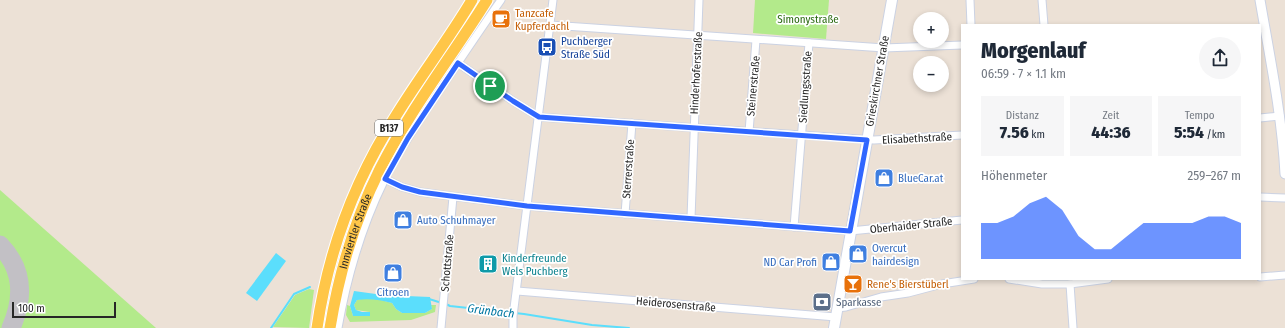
<!DOCTYPE html>
<html lang="de">
<meta charset="utf-8">
<style>
body{margin:0;font-family:"Fira Sans Condensed",sans-serif;background:#f6f6f7;color:#1f2937;height:100vh;display:flex;flex-direction:column;font-size:15px;white-space:nowrap}
*{box-sizing:border-box;margin:0}
p{font-size:13px;color:#747a83}
.icon{flex:none;width:22px;height:22px;fill:none;stroke:currentColor;stroke-width:2;stroke-linecap:round;stroke-linejoin:round}
.map{position:relative;flex:1;overflow:hidden}
.panel{position:absolute;left:961px;top:24px;width:300px;height:256px;display:flex;flex-direction:column;background:#fff;border-radius:0px;box-shadow:0 2px 6px #0003}
.panel>*{flex:none}
.controls{position:absolute;left:913px;top:12px;display:grid;gap:8px}
.controls a{display:grid;place-items:center;width:36px;height:36px;border-radius:50%;background:#fff;box-shadow:0 2px 6px #0003;font-size:20px}
.scale{position:absolute;left:12px;bottom:10px;width:104px;box-sizing:border-box;padding-left:4px;border:2px solid #272727;border-top:0;font-size:11px;line-height:14px;white-space:nowrap;color:#272727;-webkit-text-stroke:3px #fff;paint-order:stroke}
.pin{position:absolute;display:grid;place-items:center;width:34px;height:34px;color:#fff;margin:-17px;border:2px solid #fff;border-radius:50%;box-shadow:0 1px 4px #0007}
.round{display:grid;place-items:center;flex:none;width:42px;height:42px;border-radius:21px;background:#f6f6f7}
.head{display:flex;align-items:center;justify-content:space-between;height:68px;padding:0 20px}
h1{font-size:22px;font-weight:800;line-height:30px}
.metrics{display:grid;grid-template-columns:repeat(3,1fr);gap:6px;height:68px;padding:4px 20px}
.metrics div{display:grid;align-content:center;border-radius:0px;background:#f6f6f7;text-align:center}
.metrics b{font-size:17px;font-weight:800}
.metrics small{font-size:11px;font-weight:400}
.metrics p{font-size:11px}
.chart{height:112px;padding:8px 20px}
.chart p{display:flex;justify-content:space-between}
.chart svg{width:100%;height:72px;margin-top:4px;fill:#3067ff;opacity:.7}
.map>svg:first-child{display:block}
</style>
<div class="map">
<svg width="1285" height="328" viewBox="0 0 1285 328">
<rect width="100%" height="100%" fill="#ece1d6"/>
<!-- green -->
<g fill="#b3ea8b">
<polygon points="755,0 829,0 826,39 753,33"/>
<polygon points="0,190 156,328 0,328"/>
<polygon points="309,289 314,290 309,328 273,327 295,295"/>
<polygon points="365,298 377,299 392,303 396,309 402,313 425,313 432,309 431,305 436,305 435,312 411,320 350,322 346,315 347,305 350,306 353,316 370,312 356,310 354,305 357,300"/>
</g>
<!-- water -->
<g fill="#5bdefc">
<polygon points="276,253 286,261 257,301 246,293"/>
<path d="M354,291l29,4 47,2 2,12 -7,4h-23l-6,-4 -4,-6c-12,-3 -23,-5 -35,-3l-3,5 2,5 6,2h8v4h-17l-3,-10z"/>
</g>
<g fill="none" stroke-linecap="round" stroke-linejoin="round">
<!-- stream -->
<g stroke="#5bdefc" stroke-width="2">
<polyline points="429,299 442,303"/>
<polyline points="446,304 450,306 524,314 592,325 629,328"/>
<polyline points="271,328 294,294 310,287"/>
</g>
<!-- taxiway -->
<path stroke="#c2c0c5" stroke-width="19" d="M0,245c24,25 24,53 11,83"/>
<!-- minor casing -->
<g stroke="#cbd2e3" stroke-width="9">
<g id="minor">
<polyline points="970,0 971,25"/>
<polyline points="1042,0 1044,25"/>
<polyline points="550,25 884,48 962,45"/>
<polyline points="458,63 513,101 539,117 874,140 962,135"/>
<polyline points="1260,118 1280,116"/>
<polyline points="749,132 756,40"/>
<polyline points="385,179 402,187 420,192 527,206 850,231 962,220"/>
<polyline points="1260,197 1285,198"/>
<polyline points="625,214 632,123"/>
<polyline points="691,218 699,0"/>
<polyline points="794,227 809,43"/>
<polyline points="1260,277 1285,275"/>
<polyline points="1009,279 1042,284 1070,284 1108,279"/>
<polyline points="1070,284 1073,328"/>
<polyline points="517,291 836,317"/>
<polyline points="837,308 846,307 881,297 908,293 942,284 974,279"/>
<path d="M338,328c9,-51 23,-100 46,-147 13,-27 30,-53 47,-78 23,-34 46,-69 70,-103"/>
<polyline points="441,328 453,197"/>
<polyline points="513,328 513,316 553,0"/>
</g>
</g>
<!-- tertiary casing -->
<g stroke="#cbd2e3" stroke-width="11">
<path id="tertiary" d="M1260,0c10,58 22,116 25,174"/>
</g>
<!-- secondary casing -->
<g stroke="#cbd2e3" stroke-width="12">
<polyline id="secondary" points="834,328 892,0"/>
</g>
<!-- primary casing -->
<g stroke="#fff" stroke-width="13">
<g id="primary">
<path d="M317,328c11,-76 38,-149 80,-214 24,-39 52,-75 75,-114"/>
<path id="s1" d="M330,328c9,-55 25,-109 50,-159 30,-59 72,-113 107,-169"/>
</g>
</g>
<!-- minor -->
<use href="#minor" stroke="#fff" stroke-width="7"/>
<!-- tertiary -->
<use href="#tertiary" stroke="#fff" stroke-width="9"/>
<!-- secondary -->
<use href="#secondary" stroke="#fff" stroke-width="10"/>
<!-- primary -->
<use href="#primary" stroke="#ffc648" stroke-width="11"/>
</g>
<g fill="none" stroke-linecap="round" stroke-linejoin="round">
<!-- route casing -->
<g stroke="#fff" stroke-width="8">
<polygon id="route" points="458,63 513,101 539,117 867,140 850,231 527,206 420,192 402,187 385,179 408,138"/>
</g>
<!-- route -->
<use href="#route" stroke="#3067ff" stroke-width="5"/>
</g>
<!-- icons -->
<defs>
<g id="cafe-square" transform="scale(1)"><rect x="-9" y="-9" width="18" height="18" rx="4" fill="#e8710a" stroke="#fff"/><path d="M-5.5-4.5H6V0H3Q3 3.5 0 3.5H-2.5Q-5.5 3.5-5.5 0ZM3-3.2v2h1.7v-2ZM-6 4.5H4V6H-6Z" fill="#fff"/></g>
<g id="bus-square" transform="scale(1)"><rect x="-9" y="-9" width="18" height="18" rx="4" fill="#1a4fb4" stroke="#fff"/><path d="M-5-6H5V4H4V6H2V4H-2V6H-4V4H-5ZM-3.5-4V0h7V-4ZM-3.5 1.2v1.5H-2V1.2ZM2 1.2v1.5H3.5V1.2Z" fill="#fff"/></g>
<g id="shop-square" transform="scale(1)"><rect x="-9" y="-9" width="18" height="18" rx="4" fill="#3f7fe0" stroke="#fff"/><path d="M-5-2.5h2.3a2.7 3.5 0 0 1 5.4 0H5L5.5 6h-11ZM-1.5-2.5h3a1.5 2.3 0 0 0-3 0Z" fill="#fff"/></g>
<g id="building-square" transform="scale(1)"><rect x="-9" y="-9" width="18" height="18" rx="4" fill="#0f9aa8" stroke="#fff"/><path d="M-4-6H4V6H1V3H-1V6H-4ZM-2.5-4.3h1.7v1.8h-1.7ZM.8-4.3h1.7v1.8H.8ZM-2.5-1h1.7V.8h-1.7ZM.8-1h1.7V.8H.8Z" fill="#fff"/></g>
<g id="bar-square" transform="scale(1)"><rect x="-9" y="-9" width="18" height="18" rx="4" fill="#e8710a" stroke="#fff"/><path d="M-6-5H6L.8 .8V4.5H3.5V6h-7V4.5H-.8V.8Z" fill="#fff"/></g>
<g id="bank-square" transform="scale(1)"><rect x="-9" y="-9" width="18" height="18" rx="4" fill="#5c6f8a" stroke="#fff"/><path d="M-6-4H6V4H-6ZM0-2.3a2.3 2.3 0 1 0 0 4.6a2.3 2.3 0 1 0 0-4.6Z" fill="#fff"/></g>
</defs>
<g fill-rule="evenodd">
<use href="#cafe-square" x="501" y="19"/>
<use href="#bus-square" x="547" y="47"/>
<use href="#shop-square" x="884" y="178"/>
<use href="#shop-square" x="403" y="220"/>
<use href="#shop-square" x="858" y="254"/>
<use href="#shop-square" x="831" y="262"/>
<use href="#building-square" x="488" y="264"/>
<use href="#shop-square" x="393" y="273"/>
<use href="#bar-square" x="853" y="284"/>
<use href="#bank-square" x="822" y="302"/>
</g>
<g text-anchor="middle" stroke-width="3.5" stroke-linejoin="round" paint-order="stroke">
<!-- shield labels -->
<rect fill="#fff" stroke="#686868" stroke-width="1" x="375" y="120" width="28" height="16" rx="3"/>
<g font-size="10" font-weight="bold" fill="#272727">
<text x="389" y="132">B137</text>
</g>
<!-- food labels -->
<g font-size="11" fill="#c56008" stroke="#fff" text-anchor="start">
<text x="515" y="17">Tanzcafe<tspan x="515" dy="13">Kupferdachl</tspan></text>
<text x="867" y="288">Rene's Bierstüberl</text>
</g>
<!-- park labels -->
<g font-size="11" fill="#2b6a11" stroke="#fff">
<text x="808" y="23">Simonystraße</text>
</g>
<!-- transit labels -->
<g font-size="11" fill="#164399" stroke="#fff" text-anchor="start">
<text x="561" y="45">Puchberger<tspan x="561" dy="13">Straße Süd</tspan></text>
</g>
<!-- street labels -->
<g font-size="11" fill="#272727" stroke="#fff">
<text transform="translate(696 73) rotate(-87)" y="4">Hinderhoferstraße</text>
<text transform="translate(877 81) rotate(-80)" y="4">Grieskirchner Straße</text>
<text transform="translate(753 86) rotate(-85)" y="4">Steinerstraße</text>
<text transform="translate(805 87) rotate(-86)" y="4">Siedlungsstraße</text>
<text transform="translate(917 138) rotate(-3)" y="4">Elisabethstraße</text>
<text transform="translate(628 169) rotate(-86)" y="4">Sterrerstraße</text>
<text transform="translate(911 225) rotate(-6)" y="4">Oberhaider Straße</text>
<text dy="4" stroke="none"><textPath href="#s1" startOffset="100">Innviertler Straße</textPath></text>
<text transform="translate(447 263) rotate(-85)" y="4">Schottstraße</text>
<text transform="translate(676 304) rotate(5)" y="4">Heiderosenstraße</text>
</g>
<!-- shop labels -->
<g font-size="11" fill="#366cbe" stroke="#fff" text-anchor="start">
<text x="898" y="182">BlueCar.at</text>
<text x="417" y="224">Auto Schuhmayer</text>
<text x="872" y="252">Overcut<tspan x="872" dy="13">hairdesign</tspan></text>
<text x="817" y="266" text-anchor="end">ND Car Profi</text>
<text x="393" y="296" text-anchor="middle">Citroen</text>
</g>
<!-- culture labels -->
<g font-size="11" fill="#0d838f" stroke="#fff" text-anchor="start">
<text x="502" y="262">Kinderfreunde<tspan x="502" dy="13">Wels Puchberg</tspan></text>
</g>
<!-- service labels -->
<g font-size="11" fill="#4e5e75" stroke="#fff" text-anchor="start">
<text x="836" y="306">Sparkasse</text>
</g>
<!-- water labels -->
<g font-size="12" font-style="italic" fill="#0077a2" stroke="#fff">
<text transform="translate(491 311) rotate(7)" y="4">Grünbach</text>
</g>
</g>
</svg>
<div class="controls">
<a>+</a>
<a>−</a>
</div>
<div class="scale">100 m</div>
<div class="pin" style="left:490px;top:86px;background:#1e9e55"><svg class="icon" aria-label="arrive" viewBox="0 0 24 24"><path d="M6 21V4h12l-3 4 3 4H6"/></svg></div>
<section class="panel">
<div class="head"><div><h1>Morgenlauf</h1><p>06:59 · 7 × 1.1 km</p></div><a class="round"><svg class="icon" aria-label="share" viewBox="0 0 24 24"><path d="M12 15V3M7 8l5-5 5 5M5 13v7h14v-7"/></svg></a></div>
<div class="metrics">
<div><p>Distanz</p><b>7.56<small> km</small></b></div>
<div><p>Zeit</p><b>44:36</b></div>
<div><p>Tempo</p><b>5:54<small> /km</small></b></div>
</div>
<div class="chart"><p><span>Höhenmeter</span>259–267 m</p>
<svg viewBox="0 0 160 44" preserveAspectRatio="none"><path d="M0 44V22L10 22L20 18L30 10L40 6L50 14L60 30L70 38L80 38L90 30L100 22L110 22L120 22L130 22L140 18L150 18L160 22V44z"/></svg>
</div>
</section>
</div>
